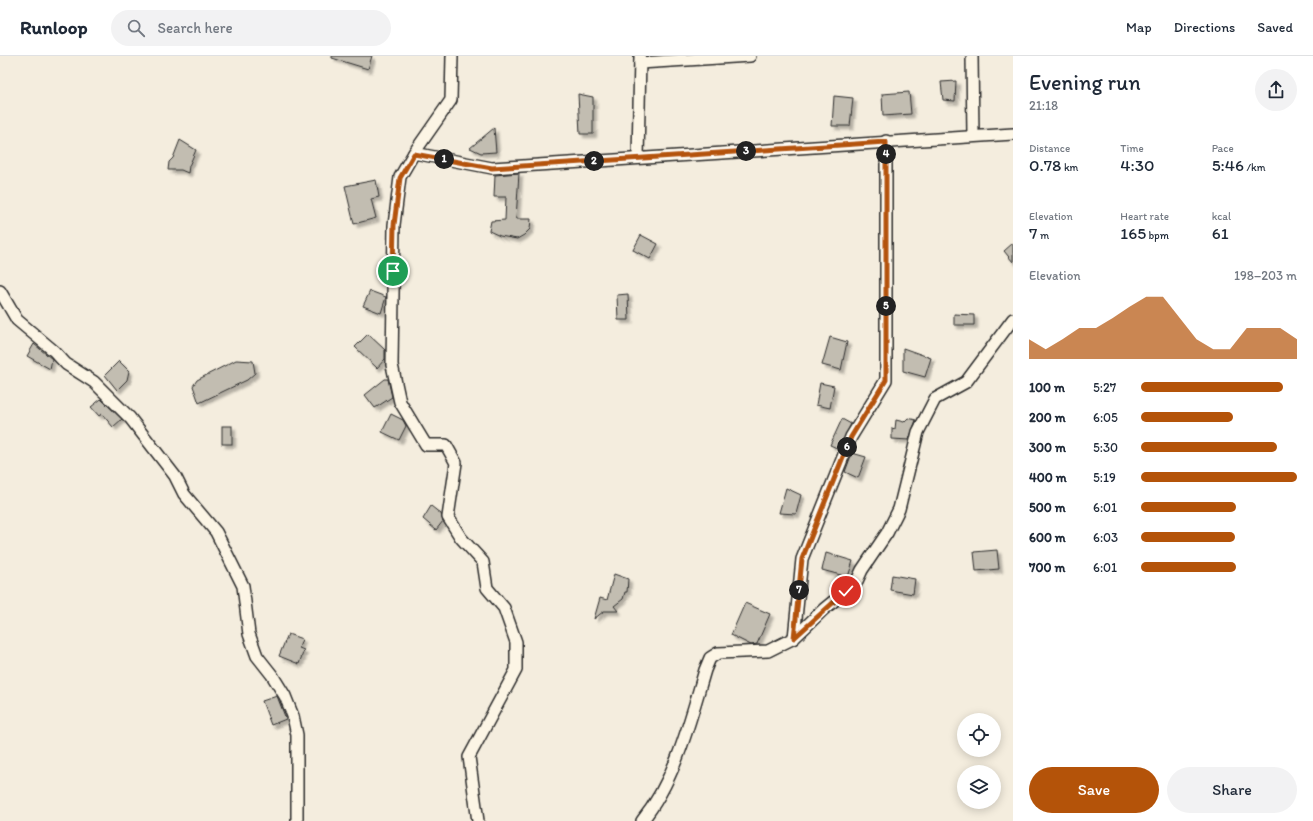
<!DOCTYPE html>
<meta charset="utf-8">
<style>
body{margin:0;font-family:Itim,sans-serif;background:#f2f2f3;color:#1f2937;height:100vh;display:flex;flex-direction:column;font-size:15px;white-space:nowrap}
*{box-sizing:border-box;margin:0}
p{font-size:13px;color:#747a83}
.icon{flex:none;width:22px;height:22px;fill:none;stroke:currentColor;stroke-width:2;stroke-linecap:round;stroke-linejoin:round}
.map{position:relative;flex:1;overflow:hidden}
.side{display:flex;flex-direction:column;background:#fff;width:300px}
.side>*{flex:none}
.fabs{position:absolute;left:957px;top:657px;display:grid;gap:8px}
.fabs a{display:grid;place-items:center;width:44px;height:44px;border-radius:50%;background:#fff;box-shadow:0 2px 10px #0003;font-size:20px}
.pin{position:absolute;display:grid;place-items:center;width:34px;height:34px;color:#fff;margin:-17px;border:2px solid #fff;border-radius:50%;box-shadow:0 1px 4px #0007}
.km{position:absolute;width:20px;height:20px;margin:-10px;border-radius:50%;background:#222;color:#fff;font-size:11px;line-height:20px;text-align:center}
.round{display:grid;place-items:center;flex:none;width:42px;height:42px;border-radius:21px;background:#f2f2f3}
.head{display:flex;align-items:center;justify-content:space-between;height:68px;padding:0 16px}
h1{font-size:22px;font-weight:600;line-height:30px}
.figures{display:grid;grid-template-columns:repeat(3,1fr);gap:6px;height:68px;padding:4px 16px}
.figures div{display:grid;align-content:center}
.figures b{font-size:17px;font-weight:600}
.figures small{font-size:11px;font-weight:400}
.figures p{font-size:11px}
.chart{height:112px;padding:8px 16px}
.chart p{display:flex;justify-content:space-between}
.chart svg{width:100%;height:72px;margin-top:4px;fill:#b45309;opacity:.7}
.action{display:flex;gap:8px;margin-top:auto;padding:8px 16px}
.action a{flex:1;height:46px;border-radius:24px;background:#b45309;color:#fff;font-size:16px;font-weight:600;line-height:46px;text-align:center}
.action a+a{background:#f2f2f3;color:#1f2937}
ul{padding:0 16px;list-style:none;font-size:13px}
li{display:grid;grid-template-columns:64px 48px 1fr;align-items:center;height:30px}
li i{height:10px;border-radius:5px;background:#b45309}
header{display:flex;align-items:center;gap:24px;box-sizing:border-box;height:56px;padding:0 20px;background:#fff;border-bottom:1px solid #e0e1e3}
header strong{font-size:19px}
nav{display:flex;gap:22px;margin-inline-start:auto;font-size:14px}
.search{width:280px;height:36px;background:#f2f2f3;display:flex;align-items:center;gap:10px;box-sizing:border-box;padding:0 14px;border-radius:22px;color:#747a83;font-size:15px}
main{display:flex;flex:1;min-height:0}
.map>svg:first-child{display:block}
</style>
<header>
<strong>Runloop</strong>
<div class="search"><svg class="icon" aria-label="search" viewBox="0 0 24 24"><circle cx="10" cy="10" r="6"/><path d="M15 15l6 6"/></svg>Search here</div>
<nav><a>Map</a><a>Directions</a><a>Saved</a></nav>
</header>
<main>
<div class="map">
<svg width="1013" height="765" viewBox="0 0 1013 765">
<defs>
<filter id="shadow"><feDropShadow dx="3.5" dy="3.5" stdDeviation="1" flood-color="#0004"/></filter>
</defs>
<rect width="100%" height="100%" fill="#f4edde"/>
<filter id="ink" filterUnits="userSpaceOnUse"><feTurbulence type="fractalNoise" baseFrequency=".025" numOctaves="2"/><feDisplacementMap in="SourceGraphic" scale="8" xChannelSelector="R" yChannelSelector="G"/><feConvolveMatrix kernelMatrix="1 2 1 2 8 2 1 2 1" color-interpolation-filters="sRGB"/></filter>
<g filter="url(#ink)">
<!-- building -->
<g fill="#c2bdb1" stroke="#2b2b2b" filter="url(#shadow)">
<polygon points="332,0 372,0 368,13 332,2"/>
<polygon points="956,25 955,45 943,44 941,26"/>
<polygon points="909,36 911,58 883,60 882,38"/>
<polygon points="578,38 593,41 593,78 580,78"/>
<polygon points="834,40 853,42 850,70 832,70"/>
<polygon points="494,72 496,96 481,97 470,92"/>
<polygon points="180,84 196,94 189,110 188,117 181,114 168,114 169,106 173,102"/>
<polygon points="519,117 516,163 531,163 530,173 524,179 517,183 500,180 489,175 491,165 505,164 506,141 494,141 495,119"/>
<polygon points="376,124 379,141 371,143 376,162 354,168 345,130"/>
<polygon points="641,179 658,188 650,203 633,194"/>
<polygon points="1013,187 1013,206 1004,195"/>
<polygon points="370,235 386,241 381,257 363,250"/>
<polygon points="628,238 629,264 618,264 617,239"/>
<polygon points="954,258 974,259 974,269 954,269"/>
<polygon points="368,278 385,294 385,303 377,312 355,291"/>
<polygon points="830,281 847,286 841,314 822,309"/>
<polygon points="34,288 52,303 50,313 27,300"/>
<polygon points="903,292 931,302 925,321 903,315"/>
<polygon points="236,304 253,305 255,317 247,324 199,347 193,330 197,324"/>
<polygon points="119,305 129,315 127,324 117,334 105,319"/>
<polygon points="385,323 388,323 392,341 375,352 365,339"/>
<polygon points="820,327 834,330 830,352 816,349"/>
<polygon points="101,343 122,363 113,371 102,358 99,360 91,351"/>
<polygon points="391,358 403,364 406,370 399,384 382,376"/>
<polygon points="908,362 916,364 909,384 892,383 892,372 895,373 896,364 904,366"/>
<polygon points="842,363 851,368 839,393 830,389"/>
<rect x="222" y="370" width="10" height="18"/>
<polygon points="852,397 866,401 858,422 845,416"/>
<polygon points="786,432 801,439 796,458 779,457"/>
<polygon points="431,450 441,458 443,465 436,474 423,463"/>
<polygon points="997,494 999,513 976,515 974,496"/>
<polygon points="826,497 853,505 848,521 822,514"/>
<polygon points="614,518 628,523 627,536 625,536 623,543 614,550 618,555 604,555 594,563 600,542 607,544"/>
<polygon points="892,519 915,523 913,538 890,534"/>
<polygon points="745,547 770,558 757,588 751,589 731,579"/>
<polygon points="288,578 302,583 299,592 304,594 299,608 279,600"/>
<polygon points="277,640 286,663 271,669 262,645"/>
</g>
<g fill="none" stroke-linecap="round" stroke-linejoin="round">
<!-- street casing -->
<g stroke="#2b2b2b" stroke-width="14">
<g id="street">
<polyline points="452,0 451,44 414,97 400,121 394,169 392,309 400,346 426,389 446,389 456,407 448,461 461,482 483,506 487,532 504,552 516,586 516,614 469,701 478,765"/>
<polyline points="972,0 973,80"/>
<polyline points="640,7 750,0"/>
<polyline points="414,97 492,112 1013,78"/>
<polyline points="638,102 640,1"/>
<polyline points="0,235 17,264 54,295 66,308 94,326 130,362 175,420 184,438 216,476 243,530 249,578 257,600 272,619 285,640 293,660 297,679 297,765"/>
<polyline points="794,582 802,503 851,381 886,324 886,85"/>
<path d="M642,765c34,-42 48,-101 63,-151l5,-12 8,-5 50,-2 26,-13 30,-29 32,-26 6,-13 25,-37 12,-24 19,-77 17,-33 31,-17 47,-63"/>
</g>
</g>
<!-- street -->
<use href="#street" stroke="#fcf5e5" stroke-width="11"/>
</g>
</g>
<g fill="none" stroke-linecap="round" stroke-linejoin="round" filter="url(#ink)">
<!-- route casing -->
<g stroke="#fff" stroke-width="8">
<polyline id="route" points="393,215 394,169 400,122 414,98 492,112 886,86 886,324 851,381 802,503 794,582 846,535"/>
</g>
<!-- route -->
<use href="#route" stroke="#b45309" stroke-width="5"/>
</g>
</svg>
<div class="fabs">
<a><svg class="icon" aria-label="locate" viewBox="0 0 24 24"><circle cx="12" cy="12" r="6"/><path d="M12 2v4M12 18v4M2 12h4M18 12h4"/></svg></a>
<a><svg class="icon" aria-label="layers" viewBox="0 0 24 24"><path d="M12 4l9 5-9 5-9-5zM3 14l9 5 9-5"/></svg></a>
</div>
<div class="pin" style="left:393px;top:215px;background:#1e9e55"><svg class="icon" aria-label="arrive" viewBox="0 0 24 24"><path d="M6 21V4h12l-3 4 3 4H6"/></svg></div>
<div class="pin" style="left:846px;top:535px;background:#d93025"><svg class="icon" aria-label="check" viewBox="0 0 24 24"><path d="M5 12l5 5 9-10"/></svg></div>
<b class="km" style="left:444px;top:103px">1</b>
<b class="km" style="left:594px;top:105px">2</b>
<b class="km" style="left:746px;top:95px">3</b>
<b class="km" style="left:886px;top:98px">4</b>
<b class="km" style="left:886px;top:250px">5</b>
<b class="km" style="left:847px;top:391px">6</b>
<b class="km" style="left:799px;top:534px">7</b>
</div>
<section class="side">
<div class="head"><div><h1>Evening run</h1><p>21:18</p></div><a class="round"><svg class="icon" aria-label="share" viewBox="0 0 24 24"><path d="M12 15V3M7 8l5-5 5 5M5 13v7h14v-7"/></svg></a></div>
<div class="figures">
<div><p>Distance</p><b>0.78<small> km</small></b></div>
<div><p>Time</p><b>4:30</b></div>
<div><p>Pace</p><b>5:46<small> /km</small></b></div>
</div>
<div class="figures">
<div><p>Elevation</p><b>7<small> m</small></b></div>
<div><p>Heart rate</p><b>165<small> bpm</small></b></div>
<div><p>kcal</p><b>61</b></div>
</div>
<div class="chart"><p><span>Elevation</span>198–203 m</p>
<svg viewBox="0 0 160 44" preserveAspectRatio="none"><path d="M0 44V32L10 38L20 32L30 25L40 25L50 19L60 12L70 6L80 6L90 19L100 32L110 38L120 38L130 25L140 25L150 25L160 32V44z"/></svg>
</div>
<ul>
<li><b>100 m</b>5:27<i style="width:91%"></i></li>
<li><b>200 m</b>6:05<i style="width:59%"></i></li>
<li><b>300 m</b>5:30<i style="width:87%"></i></li>
<li><b>400 m</b>5:19<i style="width:100%"></i></li>
<li><b>500 m</b>6:01<i style="width:61%"></i></li>
<li><b>600 m</b>6:03<i style="width:60%"></i></li>
<li><b>700 m</b>6:01<i style="width:61%"></i></li>
</ul>
<div class="action"><a>Save</a><a>Share</a></div>
</section>
</main>
